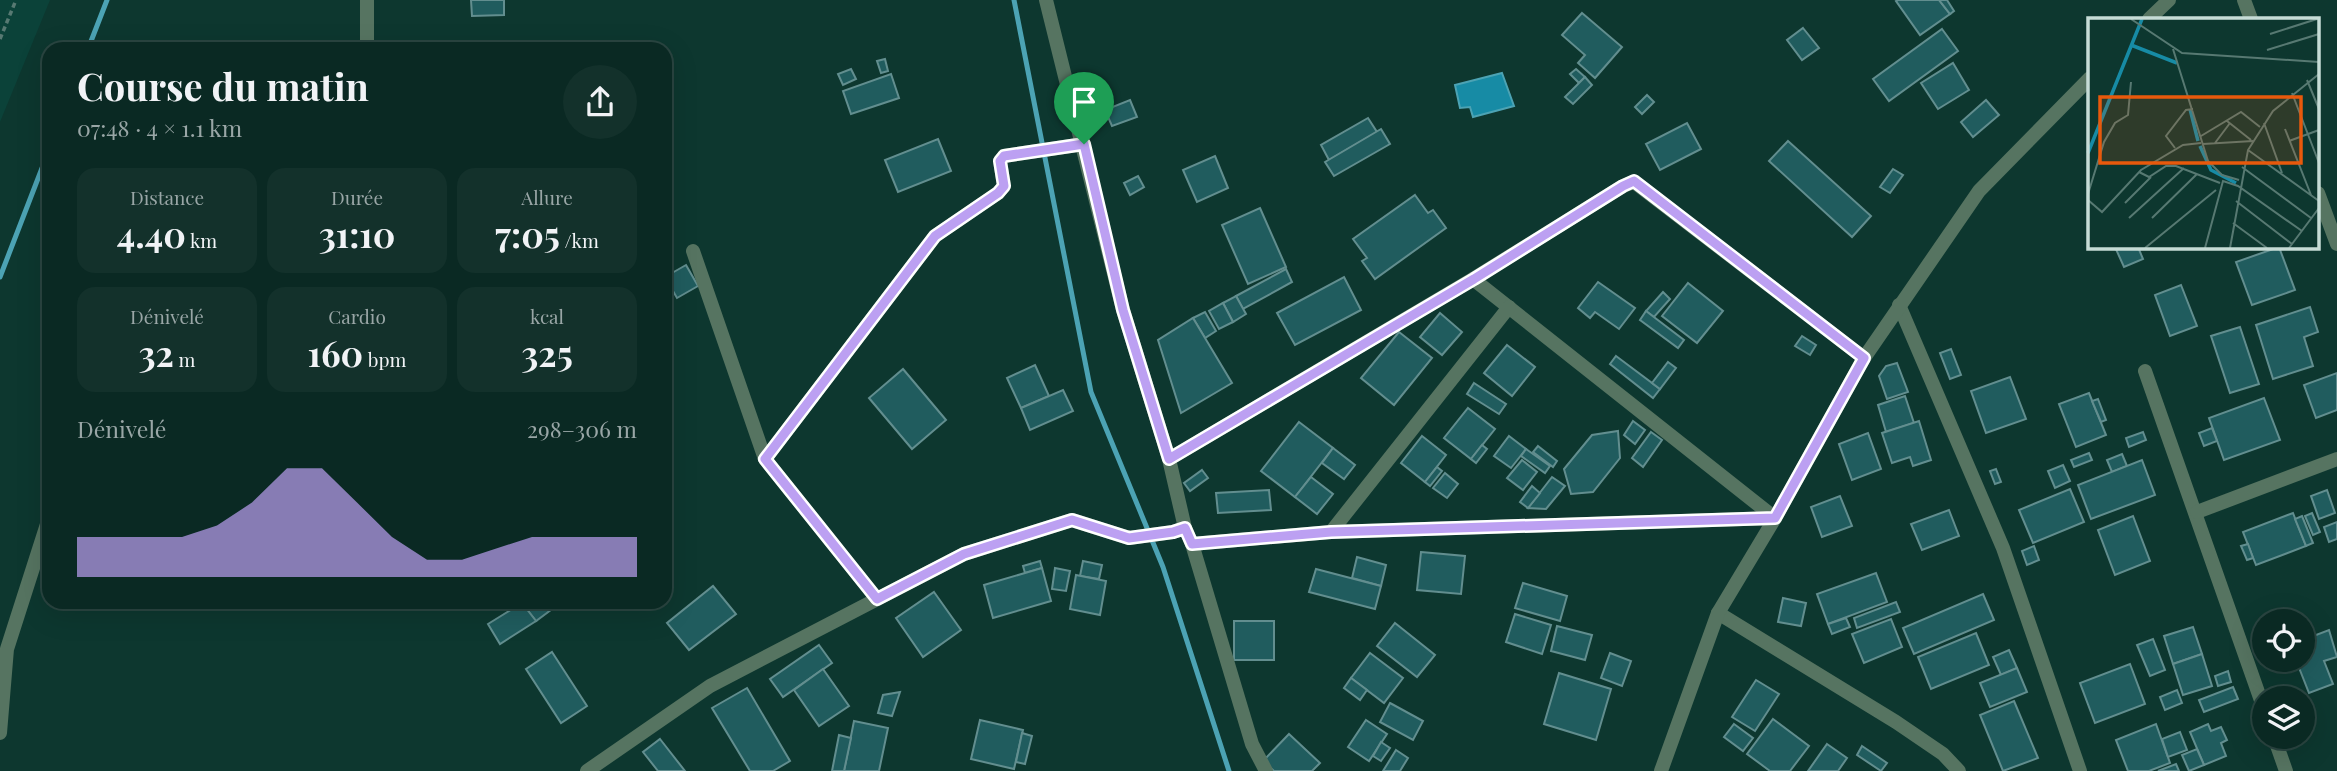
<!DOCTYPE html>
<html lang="fr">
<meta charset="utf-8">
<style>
body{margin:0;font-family:"Playfair Display",serif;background:#13312b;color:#f1f3f6;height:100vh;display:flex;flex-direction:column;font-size:26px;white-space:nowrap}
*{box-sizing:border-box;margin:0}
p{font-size:23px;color:#99a6a6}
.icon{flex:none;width:38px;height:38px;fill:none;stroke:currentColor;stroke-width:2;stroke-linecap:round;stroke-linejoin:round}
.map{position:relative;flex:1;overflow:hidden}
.panel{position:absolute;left:42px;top:42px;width:630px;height:567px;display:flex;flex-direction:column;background:#0a2923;border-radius:21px;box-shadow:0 7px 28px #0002,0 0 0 2px #2a4541}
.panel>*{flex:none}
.fabs{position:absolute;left:2252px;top:609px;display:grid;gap:14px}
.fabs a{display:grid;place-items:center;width:63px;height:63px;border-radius:50%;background:#0a2923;box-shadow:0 7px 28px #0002,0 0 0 2px #2a4541;font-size:35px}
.pin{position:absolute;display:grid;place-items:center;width:60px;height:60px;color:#fff;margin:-72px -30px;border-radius:50% 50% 50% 0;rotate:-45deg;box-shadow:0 0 7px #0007}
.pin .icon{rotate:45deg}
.round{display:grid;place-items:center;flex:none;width:74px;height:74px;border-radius:37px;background:#13312b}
.summary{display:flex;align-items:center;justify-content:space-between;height:119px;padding:0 35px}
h1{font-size:38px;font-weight:700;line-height:52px}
.figures{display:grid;grid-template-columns:repeat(3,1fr);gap:10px;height:119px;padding:7px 35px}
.figures div{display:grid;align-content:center;border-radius:18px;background:#13312b;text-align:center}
.figures b{font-size:35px;font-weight:700}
.figures small{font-size:19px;font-weight:400}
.figures p{font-size:19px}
.chart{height:196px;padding:14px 35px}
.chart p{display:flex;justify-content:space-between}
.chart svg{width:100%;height:126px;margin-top:7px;fill:#bca0f2;opacity:.7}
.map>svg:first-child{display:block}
</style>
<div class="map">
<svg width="2337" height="771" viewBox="0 0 2337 771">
<rect width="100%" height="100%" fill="#0d372f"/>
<!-- built -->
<polygon fill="#0b4239" points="0,0 50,0 0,122"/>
<!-- water -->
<polygon fill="#178ba5" stroke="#4ca3b4" stroke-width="2" points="1502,73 1514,106 1473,117 1470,107 1460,108 1455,85"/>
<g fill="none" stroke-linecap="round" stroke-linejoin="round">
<!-- stream -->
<g stroke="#4ca3b4" stroke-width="5">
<polyline points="1014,0 1091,392 1163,567 1229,771"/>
<polyline points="88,49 107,0"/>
<polyline points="0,277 49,150"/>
</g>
</g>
<!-- building -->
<g fill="#205c5e" stroke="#628e8f" stroke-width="2">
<polygon points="471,0 504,0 504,15 472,16"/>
<polygon points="1898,0 1939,0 1950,14 1920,35 1896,1"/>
<polygon points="1939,0 1947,0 1954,11 1950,14"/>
<polygon points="1582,13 1622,47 1595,78 1578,63 1585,55 1562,35"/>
<polygon points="1803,28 1819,48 1802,60 1787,40"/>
<polygon points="1942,29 1958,51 1889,101 1873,79"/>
<polygon points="885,59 888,71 881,73 877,61"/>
<polygon points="1953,63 1969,90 1938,109 1921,83"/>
<polygon points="851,69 856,79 843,85 838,74"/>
<polygon points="1576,69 1585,77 1579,83 1570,74"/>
<polygon points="891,74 899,98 851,114 843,91"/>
<polygon points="1585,77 1592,85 1573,104 1565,97"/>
<polygon points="1647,95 1654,102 1642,114 1635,107"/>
<polygon points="1130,100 1137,117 1112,126 1105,110"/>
<polygon points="1986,100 1999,115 1973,137 1961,122"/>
<polygon points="1368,118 1377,132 1329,160 1321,145"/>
<polygon points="1687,123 1701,149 1660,170 1646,144"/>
<polygon points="1381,129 1390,144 1334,176 1325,162"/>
<polygon points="938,139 951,171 898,192 885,160"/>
<polygon points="1788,141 1871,216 1852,237 1769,161"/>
<polygon points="1215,156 1228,188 1197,202 1183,170"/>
<polygon points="1893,169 1903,175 1890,193 1880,187"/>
<polygon points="1138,176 1144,187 1130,195 1124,183"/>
<polygon points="1415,195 1428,213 1433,210 1446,228 1375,279 1362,261 1367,258 1353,239"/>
<polygon points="1260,208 1286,267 1248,284 1222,225"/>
<polygon points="2115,247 2138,247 2143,259 2124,267"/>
<polygon points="2279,247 2295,290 2252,305 2236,262"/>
<polygon points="686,265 698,286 677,298 665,277"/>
<polygon points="1286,269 1292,282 1243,309 1236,296"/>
<polygon points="1344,277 1361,310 1295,345 1277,313"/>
<polygon points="1598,282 1635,308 1619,329 1595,312 1590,318 1578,308"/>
<polygon points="1688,283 1723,311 1697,343 1662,316"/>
<polygon points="2181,285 2197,326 2170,336 2155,295"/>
<polygon points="1663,292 1670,299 1654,317 1646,311"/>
<polygon points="1236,296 1246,314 1233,322 1223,303"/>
<polygon points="1223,303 1233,322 1219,329 1209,311"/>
<polygon points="2310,307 2318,332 2304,337 2313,366 2273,379 2256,325"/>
<polygon points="1646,311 1684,340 1678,348 1640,320"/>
<polygon points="1205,312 1216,331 1205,338 1193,318"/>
<polygon points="1440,313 1462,332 1442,355 1420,337"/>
<polygon points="1193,318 1232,383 1181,413 1158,340"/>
<polygon points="2240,327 2259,384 2230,393 2211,336"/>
<polygon points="1399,332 1432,358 1394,405 1361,378"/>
<polygon points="1802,336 1816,345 1810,355 1795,346"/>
<polygon points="1507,345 1535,367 1512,396 1484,373"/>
<polygon points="1951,349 1961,375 1950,379 1940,353"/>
<polygon points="1616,356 1660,389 1653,398 1610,364"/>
<polygon points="1668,362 1676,368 1660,389 1652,383"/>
<polygon points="1897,363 1908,392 1887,399 1879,376 1886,366"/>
<polygon points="1035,365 1049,396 1021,408 1007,378"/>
<polygon points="903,369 946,420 912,449 869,398"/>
<polygon points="2337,373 2337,410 2316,418 2304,385"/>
<polygon points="2010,377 2026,419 1986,433 1971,391"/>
<polygon points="1474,383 1506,404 1499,414 1467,394"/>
<polygon points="1063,390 1073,411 1030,430 1021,408"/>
<polygon points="2089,393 2106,435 2076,447 2059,404"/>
<polygon points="1905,396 1914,423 1886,432 1878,405"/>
<polygon points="2264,398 2280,440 2224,460 2209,418"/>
<polygon points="2098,399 2106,420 2101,422 2092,401"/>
<polygon points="1468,408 1495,429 1471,459 1444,438"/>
<polygon points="1633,421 1645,430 1635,444 1624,435"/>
<polygon points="1919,421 1931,460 1913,466 1910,457 1892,463 1882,433"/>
<polygon points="1299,422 1333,448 1295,497 1261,471"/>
<polygon points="2212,428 2217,441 2204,446 2199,433"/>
<polygon points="1618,431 1620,458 1593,492 1571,494 1564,469 1592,435"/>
<polygon points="1651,432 1662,440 1643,467 1632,458"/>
<polygon points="2143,432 2146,440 2129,447 2126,438"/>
<polygon points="1868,433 1881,469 1852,480 1839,444"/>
<polygon points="1422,436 1446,455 1425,482 1401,463"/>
<polygon points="1509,436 1526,449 1511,468 1494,456"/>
<polygon points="1482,445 1487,449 1476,463 1471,459"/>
<polygon points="1538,446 1557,461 1553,467 1533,452"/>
<polygon points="1333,448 1355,465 1344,479 1322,463"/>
<polygon points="1526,449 1550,466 1545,473 1521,456"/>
<polygon points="2089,453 2092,460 2074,467 2071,460"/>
<polygon points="2122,454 2127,466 2112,472 2107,460"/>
<polygon points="1522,460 1537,472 1523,490 1507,478"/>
<polygon points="2142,460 2155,495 2091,519 2078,485"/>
<polygon points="2063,465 2070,481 2055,488 2048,471"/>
<polygon points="1437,467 1442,471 1430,486 1425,482"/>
<polygon points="1996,469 2001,482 1995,484 1990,471"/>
<polygon points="1202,470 1208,478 1190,491 1184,483"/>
<polygon points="1445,473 1458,484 1447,498 1433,488"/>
<polygon points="1311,477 1333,494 1317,514 1295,497"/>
<polygon points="1552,477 1565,486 1546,509 1528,508"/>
<polygon points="1532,486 1540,493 1528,508 1520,502"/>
<polygon points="2070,489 2084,522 2033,543 2019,510"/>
<polygon points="1269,490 1271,510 1218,513 1216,493"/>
<polygon points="2327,490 2335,513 2319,519 2311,496"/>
<polygon points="1840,496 1852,526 1822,537 1811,507"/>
<polygon points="1949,510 1959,536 1922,550 1911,524"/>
<polygon points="2293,513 2306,546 2256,565 2243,532"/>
<polygon points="2312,513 2320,532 2313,535 2305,516"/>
<polygon points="2133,516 2150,561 2115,575 2098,530"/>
<polygon points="2302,516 2313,543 2306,546 2295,519"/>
<polygon points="2337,522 2337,539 2329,542 2324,527"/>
<polygon points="2248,544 2253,558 2247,560 2241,546"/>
<polygon points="2034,546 2039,560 2027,565 2022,551"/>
<polygon points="1421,552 1465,556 1461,594 1417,590"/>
<polygon points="1357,557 1386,565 1381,586 1352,578"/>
<polygon points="1040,561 1042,568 1025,573 1023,566"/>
<polygon points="1083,561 1102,565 1099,579 1080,576"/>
<polygon points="1042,568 1051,601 993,618 984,585"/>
<polygon points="1055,568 1070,571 1066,591 1052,589"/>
<polygon points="1316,569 1381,586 1375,609 1309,592"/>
<polygon points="1876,573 1887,602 1828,624 1817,594"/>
<polygon points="1076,575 1106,581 1100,615 1070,609"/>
<polygon points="1523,583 1567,596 1560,621 1515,608"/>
<polygon points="713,586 736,614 689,650 667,623"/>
<polygon points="934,592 961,630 923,657 896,618"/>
<polygon points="1983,594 1994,620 1914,654 1903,628"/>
<polygon points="1783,598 1806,603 1801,626 1778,622"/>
<polygon points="557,602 559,604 536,621 522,603"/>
<polygon points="1896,602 1900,612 1857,628 1854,618"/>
<polygon points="522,603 536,621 500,644 488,624"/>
<polygon points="1515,614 1551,625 1542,654 1506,642"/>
<polygon points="1846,618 1850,627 1832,634 1828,624"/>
<polygon points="1891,619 1902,647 1864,663 1852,634"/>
<rect x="1234" y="621" width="40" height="39"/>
<polygon points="1395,623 1435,655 1417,677 1377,646"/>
<polygon points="1557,626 1592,635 1585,660 1551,651"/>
<polygon points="2193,627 2202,654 2173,664 2164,636"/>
<polygon points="2329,630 2337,657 2324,661 2333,684 2309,693 2296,660 2303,660 2303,640"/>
<polygon points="1976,633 1989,665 1931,689 1918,657"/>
<polygon points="2153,639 2165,670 2150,676 2137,645"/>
<polygon points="819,645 832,663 783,697 770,679"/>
<polygon points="2009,650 2017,668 2001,675 1993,657"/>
<polygon points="552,652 587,706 561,723 526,669"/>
<polygon points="1370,653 1403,678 1384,703 1351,678"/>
<polygon points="1610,653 1631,661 1622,686 1601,678"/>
<polygon points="2202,654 2212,686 2183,695 2173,664"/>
<polygon points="2130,664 2145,704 2095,723 2080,683"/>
<polygon points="2017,668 2027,692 1990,707 1980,683"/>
<polygon points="823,669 849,706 819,726 794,690"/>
<polygon points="2228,671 2231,682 2218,686 2215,676"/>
<polygon points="1559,673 1611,689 1596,740 1544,724"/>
<polygon points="1351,678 1367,690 1360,700 1344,688"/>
<polygon points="1756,680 1779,694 1755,731 1732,717"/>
<polygon points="2233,687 2238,699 2204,712 2199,700"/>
<polygon points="747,688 790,761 773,771 750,771 712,708"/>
<polygon points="2177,690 2182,703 2165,710 2160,697"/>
<polygon points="900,692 892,716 878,713 883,695"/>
<polygon points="2014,701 2038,758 2003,771 1980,715"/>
<polygon points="1390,703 1423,721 1413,740 1380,722"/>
<polygon points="1773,719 1809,746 1790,771 1770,771 1747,754"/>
<polygon points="980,720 1023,730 1014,769 971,759"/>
<polygon points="1366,720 1387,734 1369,761 1348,747"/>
<polygon points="854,721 888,728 879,771 844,771"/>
<polygon points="1734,724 1753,738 1743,751 1724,737"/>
<polygon points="2156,724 2170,763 2149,771 2128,771 2116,740"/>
<polygon points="2208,724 2211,731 2221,727 2227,740 2221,743 2226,756 2204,765 2190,732"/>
<polygon points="2180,732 2187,750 2168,757 2162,739"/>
<polygon points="1022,733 1032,736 1025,764 1016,762"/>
<polygon points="1289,734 1320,763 1312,771 1274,771 1263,761"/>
<polygon points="839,735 851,738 844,771 832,771"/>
<polygon points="660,739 685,771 658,771 643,752"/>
<polygon points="1381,742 1390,748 1381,761 1373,756"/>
<polygon points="1827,744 1847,758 1838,771 1808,771"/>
<polygon points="1862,746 1887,763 1881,771 1857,755"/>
<polygon points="2197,749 2204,765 2189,771 2182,755"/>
<polygon points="1396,750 1408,758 1400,771 1383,771"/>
<polygon points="2176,764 2179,771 2158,771"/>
</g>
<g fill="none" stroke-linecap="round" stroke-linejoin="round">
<!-- path -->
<polyline stroke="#577972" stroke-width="3.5" stroke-dasharray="5 3.5" stroke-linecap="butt" points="0,39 16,0"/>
<!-- street -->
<g stroke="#567461" stroke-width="14">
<polyline points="1046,0 1123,310 1169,459 1185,528 1192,544 1252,744 1266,771"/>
<polyline points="2244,0 2251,19"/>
<polyline points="2149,19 2169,0"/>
<polyline points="367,49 367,0"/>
<polyline points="2318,193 2337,244"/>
<polyline points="693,251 765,459"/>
<polyline points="1473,279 1775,518"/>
<polyline points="1899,305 2003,548 2080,771"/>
<polyline points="2145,371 2264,709"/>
<polyline points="1169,459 1473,279 1623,186 1634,182 1864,358"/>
<polyline points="2197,512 2337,459"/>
<polyline points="1331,532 1509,307"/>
<polyline points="1192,544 1331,532 1775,518"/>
<polyline points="877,599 765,459 935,236 998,193 1004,186 1000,161 1004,156 1084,144"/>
<polyline points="1718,613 1896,722 1943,754 1959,771"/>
<polyline points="0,733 7,649 49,518"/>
<polyline points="2274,737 2286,771"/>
<polyline points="587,771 710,686 964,554 1072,520 1129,538 1173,532 1185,528"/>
<polyline points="1661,771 1718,613 1775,518 1864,358 1979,191 2090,78"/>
</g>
</g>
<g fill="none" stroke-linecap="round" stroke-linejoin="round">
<!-- route casing -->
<g stroke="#fff" stroke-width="14">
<polygon id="route" points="1084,144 1123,310 1169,459 1474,279 1623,186 1634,181 1864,358 1775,518 1331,532 1192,544 1185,528 1173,532 1129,538 1072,520 964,554 877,599 765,459 935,236 998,193 1004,186 1000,161 1004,156"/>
</g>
<!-- route -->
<use href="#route" stroke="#bca0f2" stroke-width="9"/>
</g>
<!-- overview -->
<g transform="translate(2088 18)">
<rect width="231" height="231" fill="#0d372f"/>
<path fill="none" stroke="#178ba5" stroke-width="3.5" d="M43,27l46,18M102,91l8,32M112,128l11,24 25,13M0,135l54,-134"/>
<path fill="none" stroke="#577972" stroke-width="2" d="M43,1l51,34 137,9M182,16l47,-15M85,31l35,112 14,14 17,5M179,32l52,-16M219,62l12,29M204,75l27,70M139,103l24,19M176,105l18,50M197,111l26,66M113,118l40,-24 19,15M201,123l30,-11M127,125l15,-20M115,126l50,-3M87,130l-9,-12 20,-26 7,-1M160,132l71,51M154,149l69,51M51,154l10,5 17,-11h10l44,17M0,176l16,-52 11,-19 13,-8 3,-33M0,182l14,12 39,-42 42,-25 18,-2M148,183l56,43M37,185l26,-26M41,200l55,-50M64,200l45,-44M145,205l34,25M57,230l71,-58M117,230l18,-67 15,5 64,45M142,230l18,-98 25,-39 46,-37M201,230l30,-40"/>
<path fill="#e8590c" fill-opacity="0.15" stroke="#e8590c" stroke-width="3.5" d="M12,79h201v66h-201z"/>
<rect width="231" height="231" fill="none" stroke="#c6dcd6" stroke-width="3.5"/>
</g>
</svg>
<div class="fabs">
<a><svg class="icon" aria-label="locate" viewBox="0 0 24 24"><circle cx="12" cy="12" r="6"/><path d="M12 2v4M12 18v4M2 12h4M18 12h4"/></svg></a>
<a><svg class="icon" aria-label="layers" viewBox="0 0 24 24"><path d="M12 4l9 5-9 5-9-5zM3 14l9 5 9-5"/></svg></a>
</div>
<div class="pin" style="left:1084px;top:144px;background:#1e9e55"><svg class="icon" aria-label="arrive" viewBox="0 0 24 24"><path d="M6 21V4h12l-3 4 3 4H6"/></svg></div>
<section class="panel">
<div class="summary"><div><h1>Course du matin</h1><p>07:48 · 4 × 1.1 km</p></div><a class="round"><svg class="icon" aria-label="share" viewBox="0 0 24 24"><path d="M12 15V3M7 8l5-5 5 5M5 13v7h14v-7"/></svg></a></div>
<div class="figures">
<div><p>Distance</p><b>4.40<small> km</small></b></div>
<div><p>Durée</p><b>31:10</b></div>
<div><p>Allure</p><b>7:05<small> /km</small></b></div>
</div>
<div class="figures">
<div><p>Dénivelé</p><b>32<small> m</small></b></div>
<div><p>Cardio</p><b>160<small> bpm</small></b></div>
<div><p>kcal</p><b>325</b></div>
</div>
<div class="chart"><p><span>Dénivelé</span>298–306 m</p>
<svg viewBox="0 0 160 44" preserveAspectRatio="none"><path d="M0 44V30L10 30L20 30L30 30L40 26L50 18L60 6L70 6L80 18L90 30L100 38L110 38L120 34L130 30L140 30L150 30L160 30V44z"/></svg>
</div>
</section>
</div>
